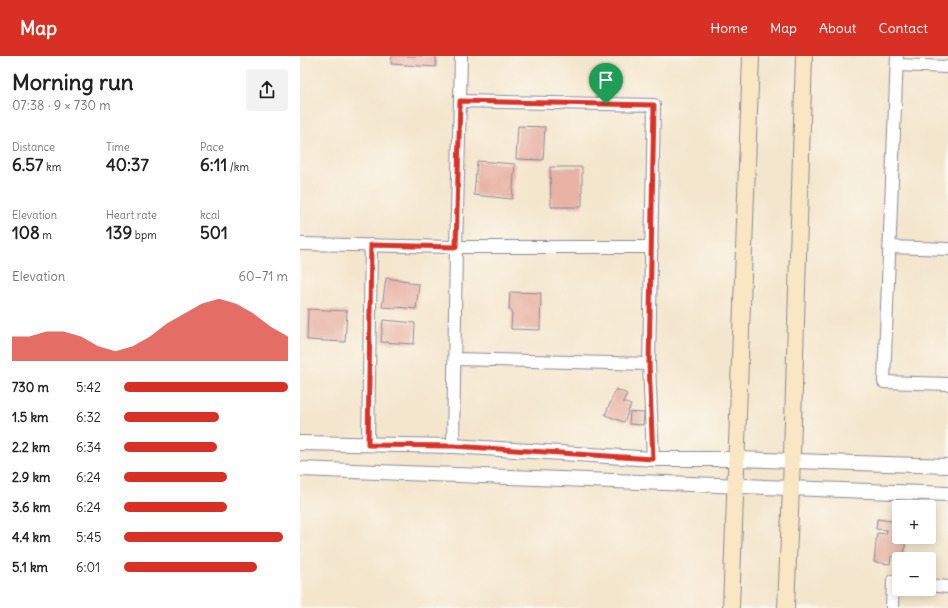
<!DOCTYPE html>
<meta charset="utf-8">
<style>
body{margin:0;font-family:Delius,sans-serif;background:#f2f2f2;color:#222;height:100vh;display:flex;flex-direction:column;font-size:15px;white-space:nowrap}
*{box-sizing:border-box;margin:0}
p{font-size:13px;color:#767676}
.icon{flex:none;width:22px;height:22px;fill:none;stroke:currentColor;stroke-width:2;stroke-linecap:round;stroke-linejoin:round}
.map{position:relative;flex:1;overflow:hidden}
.side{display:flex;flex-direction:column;background:#fff;width:300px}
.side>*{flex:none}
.controls{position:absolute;left:592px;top:444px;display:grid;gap:8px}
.controls a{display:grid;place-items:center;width:44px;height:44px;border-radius:4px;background:#fff;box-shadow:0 2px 10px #0003;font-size:20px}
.pin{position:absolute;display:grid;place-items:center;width:34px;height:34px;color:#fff;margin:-41px -17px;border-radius:50% 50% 50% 0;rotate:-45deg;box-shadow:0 0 4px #0007}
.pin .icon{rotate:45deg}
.round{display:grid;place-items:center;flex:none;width:42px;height:42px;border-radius:4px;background:#f2f2f2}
.overview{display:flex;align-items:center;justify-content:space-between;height:68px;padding:0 12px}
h1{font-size:22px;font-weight:700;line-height:30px}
.stats{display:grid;grid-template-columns:repeat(3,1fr);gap:6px;height:68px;padding:4px 12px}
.stats div{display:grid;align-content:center}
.stats b{font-size:17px;font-weight:700}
.stats small{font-size:11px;font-weight:400}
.stats p{font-size:11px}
.chart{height:112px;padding:8px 12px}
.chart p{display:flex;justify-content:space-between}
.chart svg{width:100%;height:72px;margin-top:4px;fill:#d93025;opacity:.7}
ul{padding:0 12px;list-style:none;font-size:13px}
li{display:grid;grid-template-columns:64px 48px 1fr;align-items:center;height:30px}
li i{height:10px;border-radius:5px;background:#d93025}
header{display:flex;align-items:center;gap:24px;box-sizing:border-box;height:56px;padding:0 20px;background:#d93025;color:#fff}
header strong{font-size:19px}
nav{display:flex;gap:22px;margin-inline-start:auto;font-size:14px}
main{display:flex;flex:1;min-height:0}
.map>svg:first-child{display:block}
</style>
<header>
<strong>Map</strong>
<nav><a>Home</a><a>Map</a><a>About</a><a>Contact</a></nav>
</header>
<main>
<section class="side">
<div class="overview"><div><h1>Morning run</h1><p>07:38 · 9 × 730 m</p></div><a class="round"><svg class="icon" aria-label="share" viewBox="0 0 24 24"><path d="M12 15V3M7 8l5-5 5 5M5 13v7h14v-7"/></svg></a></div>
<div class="stats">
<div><p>Distance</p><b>6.57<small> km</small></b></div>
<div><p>Time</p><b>40:37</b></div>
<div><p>Pace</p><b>6:11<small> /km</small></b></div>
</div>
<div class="stats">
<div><p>Elevation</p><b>108<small> m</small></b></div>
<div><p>Heart rate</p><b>139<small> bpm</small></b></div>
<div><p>kcal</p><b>501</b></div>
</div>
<div class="chart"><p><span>Elevation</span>60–71 m</p>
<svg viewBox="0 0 160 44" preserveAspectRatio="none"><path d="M0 44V29L10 29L20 26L30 26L40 29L50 35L60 38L70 35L80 29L90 21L100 15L110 9L120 6L130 9L140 15L150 23L160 29V44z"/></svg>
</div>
<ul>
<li><b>730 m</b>5:42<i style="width:100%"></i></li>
<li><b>1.5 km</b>6:32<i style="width:58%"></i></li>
<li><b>2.2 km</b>6:34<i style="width:57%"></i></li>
<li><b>2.9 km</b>6:24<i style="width:63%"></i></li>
<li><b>3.6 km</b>6:24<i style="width:63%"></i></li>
<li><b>4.4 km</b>5:45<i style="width:97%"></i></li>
<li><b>5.1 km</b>6:01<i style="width:81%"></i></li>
</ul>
</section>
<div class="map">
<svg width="648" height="552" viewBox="0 0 648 552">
<rect width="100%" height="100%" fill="#fbf7ec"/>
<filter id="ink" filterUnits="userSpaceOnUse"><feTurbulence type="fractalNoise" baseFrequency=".025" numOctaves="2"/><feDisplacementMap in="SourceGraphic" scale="8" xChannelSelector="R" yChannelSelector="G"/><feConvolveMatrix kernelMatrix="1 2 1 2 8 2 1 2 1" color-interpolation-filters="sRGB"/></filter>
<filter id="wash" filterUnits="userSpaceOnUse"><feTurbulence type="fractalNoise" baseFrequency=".012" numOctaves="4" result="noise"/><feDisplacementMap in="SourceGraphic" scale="16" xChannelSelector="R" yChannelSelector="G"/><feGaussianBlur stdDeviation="0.9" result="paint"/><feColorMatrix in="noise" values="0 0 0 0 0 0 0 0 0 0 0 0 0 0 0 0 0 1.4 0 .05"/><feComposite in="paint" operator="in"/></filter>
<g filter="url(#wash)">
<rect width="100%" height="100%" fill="#f4e6cd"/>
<g id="blocks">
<!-- building -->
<g fill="#e8b3a5">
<polygon points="92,0 136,0 136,11 91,8"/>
<polygon points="218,70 245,71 243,104 216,103"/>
<polygon points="177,105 215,108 212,143 174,139"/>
<polygon points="250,111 282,111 282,151 251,151"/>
<polygon points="86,222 109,225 108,227 119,228 116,253 96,251 96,252 82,251"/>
<polygon points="210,236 241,237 240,274 211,273 212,254 209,254"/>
<polygon points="8,253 47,255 45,286 7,284"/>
<polygon points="83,264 115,267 114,288 81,286"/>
<polygon points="316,333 327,338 323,346 331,349 324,366 305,359"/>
<polygon points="330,356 344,357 343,369 329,368"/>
<polygon points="577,463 599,466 599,481 606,481 604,502 591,500 590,508 574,506 577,477 586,478 587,474 576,473"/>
</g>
</g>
</g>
<g filter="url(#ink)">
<use href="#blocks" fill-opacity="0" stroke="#888a96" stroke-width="1"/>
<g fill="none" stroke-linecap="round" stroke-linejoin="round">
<!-- minor casing -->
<g stroke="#888a96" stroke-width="14">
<g id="minor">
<polyline points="597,0 584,326 648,328"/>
<polyline points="597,9 648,11"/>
<polyline points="160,45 161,0"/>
<polyline points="0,188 156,191 352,191"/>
<polyline points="590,191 648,193"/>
<polyline points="155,303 349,308"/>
<polyline points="68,389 71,189"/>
<polyline points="153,390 156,191 160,45 354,49 349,308 353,403"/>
<polyline points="629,529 648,531"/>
<polyline points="592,552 593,525 599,526"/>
</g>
</g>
<!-- tertiary casing -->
<g stroke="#888a96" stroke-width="16">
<g id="tertiary">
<polyline points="0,387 153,390 353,403 436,403 648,410"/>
<polyline points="0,413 648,438"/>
</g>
</g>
<!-- secondary casing -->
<g stroke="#888a96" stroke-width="18">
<g id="secondary">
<polyline points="431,552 451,0"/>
<polyline points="486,552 491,432 504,0"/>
</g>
</g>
<!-- minor -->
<use href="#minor" stroke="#fff" stroke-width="12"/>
<!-- tertiary -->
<use href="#tertiary" stroke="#fff" stroke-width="14"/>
<!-- secondary -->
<use href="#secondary" stroke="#f9e7c3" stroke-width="16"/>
</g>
</g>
<g fill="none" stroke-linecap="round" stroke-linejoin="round" filter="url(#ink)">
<!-- route casing -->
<g stroke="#fff" stroke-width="8">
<polygon id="route" points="160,45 354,49 349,308 353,403 153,390 68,389 71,189 156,191"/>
</g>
<!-- route -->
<use href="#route" stroke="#d93025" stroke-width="5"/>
</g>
</svg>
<div class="controls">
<a>+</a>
<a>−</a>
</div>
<div class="pin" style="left:306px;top:48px;background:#1e9e55"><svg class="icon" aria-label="arrive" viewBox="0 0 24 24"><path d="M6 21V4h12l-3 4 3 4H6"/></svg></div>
</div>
</main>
